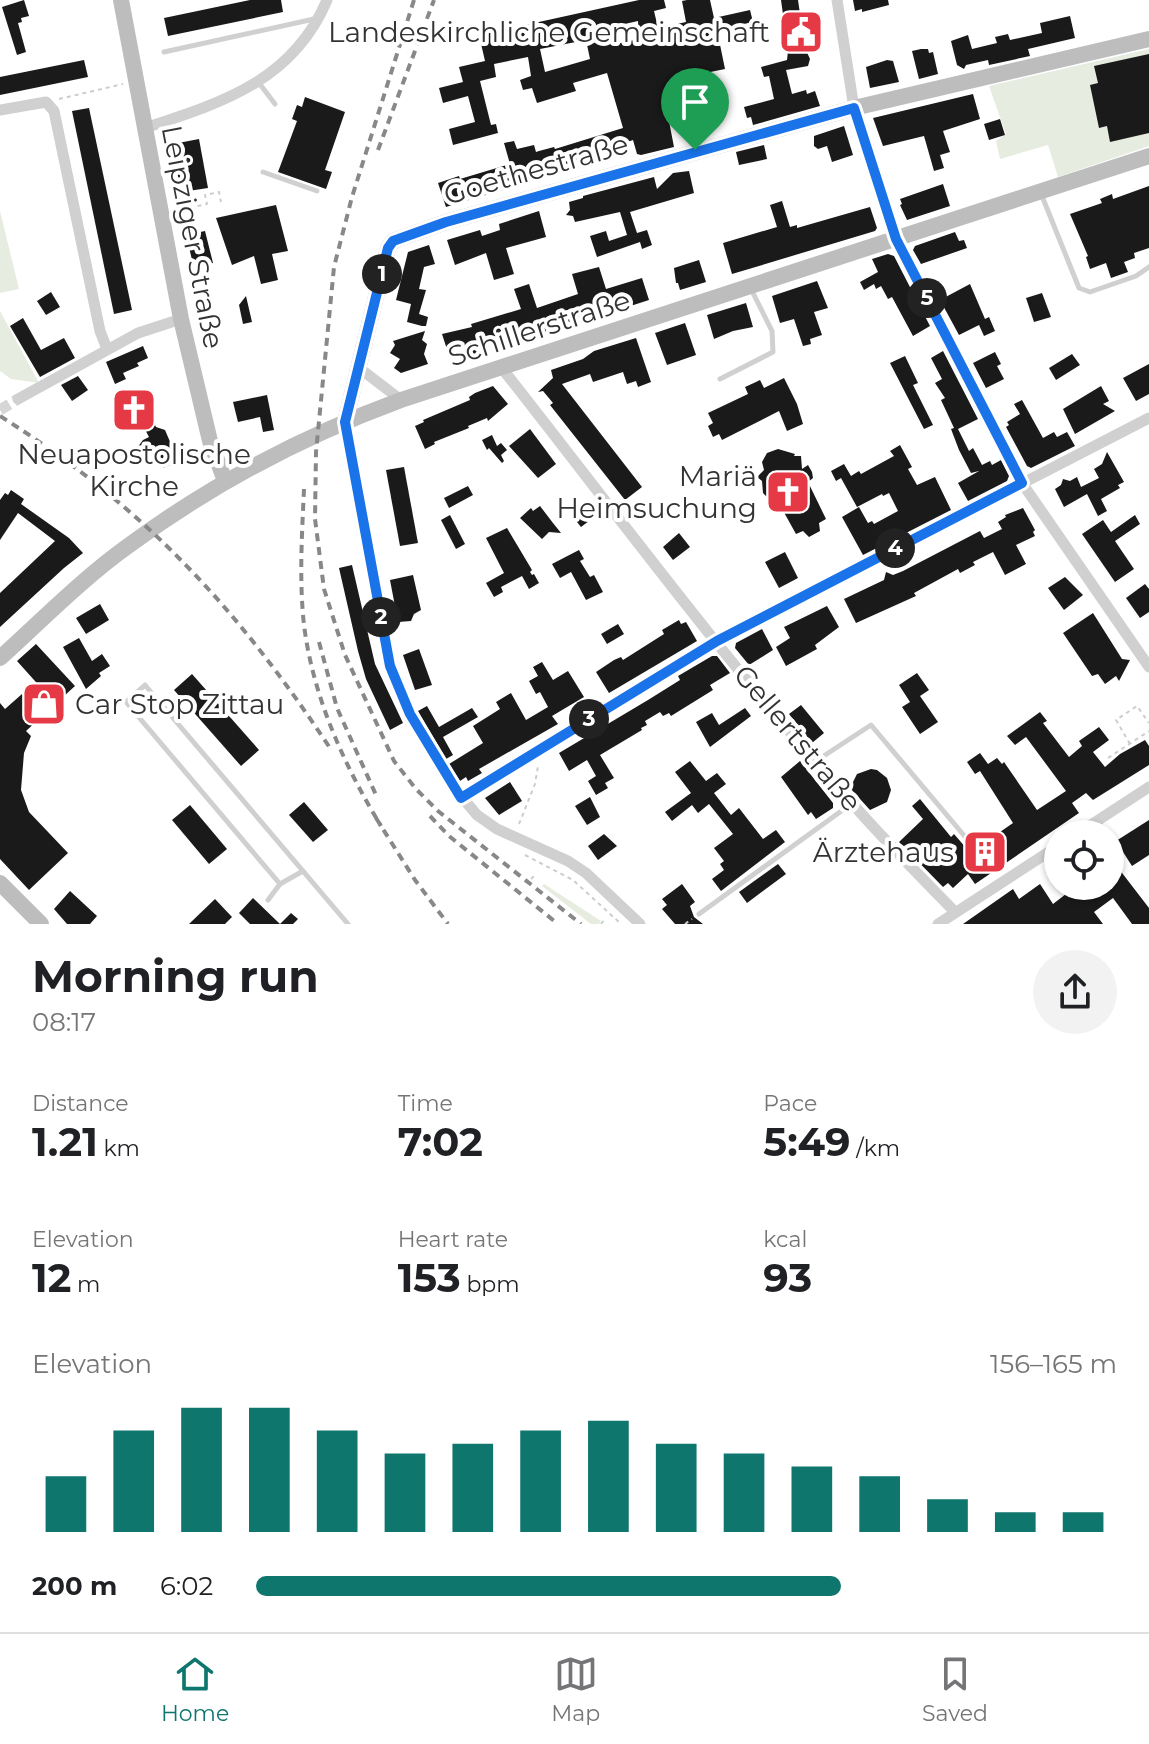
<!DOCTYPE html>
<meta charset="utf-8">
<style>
body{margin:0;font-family:Montserrat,sans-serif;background:#f2f2f2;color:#202124;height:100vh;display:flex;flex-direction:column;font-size:30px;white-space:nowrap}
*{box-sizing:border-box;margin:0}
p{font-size:26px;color:#757577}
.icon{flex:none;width:44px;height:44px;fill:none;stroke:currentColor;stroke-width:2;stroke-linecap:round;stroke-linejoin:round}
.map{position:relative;height:924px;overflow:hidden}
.sheet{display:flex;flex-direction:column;background:#fff;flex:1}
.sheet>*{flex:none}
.fabs{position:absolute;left:1044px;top:820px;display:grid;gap:16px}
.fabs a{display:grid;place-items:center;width:80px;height:80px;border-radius:50%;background:#fff;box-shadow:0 2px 6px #0004;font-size:40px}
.pin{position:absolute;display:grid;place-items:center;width:68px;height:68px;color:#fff;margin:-82px -34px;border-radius:50% 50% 50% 0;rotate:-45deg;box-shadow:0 0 8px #0007}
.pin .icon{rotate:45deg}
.km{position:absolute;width:40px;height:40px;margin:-20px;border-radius:50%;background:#222;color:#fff;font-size:22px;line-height:40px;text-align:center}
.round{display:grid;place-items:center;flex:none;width:84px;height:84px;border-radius:42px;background:#f2f2f2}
.summary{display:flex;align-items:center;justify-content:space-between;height:136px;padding:0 32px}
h1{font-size:44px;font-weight:700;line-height:60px}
.figures{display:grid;grid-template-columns:repeat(3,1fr);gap:12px;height:136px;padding:8px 32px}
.figures div{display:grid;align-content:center}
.figures b{font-size:40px;font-weight:700}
.figures small{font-size:22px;font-weight:400}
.figures p{font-size:22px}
.chart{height:224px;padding:16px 32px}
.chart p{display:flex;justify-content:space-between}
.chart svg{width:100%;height:144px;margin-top:8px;stroke:#0f766e;stroke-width:6}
ul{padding:0 32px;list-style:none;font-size:26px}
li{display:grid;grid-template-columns:128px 96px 1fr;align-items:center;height:60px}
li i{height:20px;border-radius:10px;background:#0f766e}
.dock{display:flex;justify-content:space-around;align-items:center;height:112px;border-top:2px solid #e0e0e0;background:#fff;font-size:22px;color:#757577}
.dock a{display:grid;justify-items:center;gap:4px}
.dock .on{color:#0f766e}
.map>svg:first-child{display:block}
</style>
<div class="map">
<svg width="1149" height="924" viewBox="0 0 1149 924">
<rect width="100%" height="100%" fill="#fff"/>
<!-- green -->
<g fill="#e6ecdf">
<polygon points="1149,49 1149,146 1058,177 1048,145 1000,159 996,141 1006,134 989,86"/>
<polygon points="0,211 19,289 0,293"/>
<polygon points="0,311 39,383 11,379 0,371"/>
<polygon points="544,884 601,921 599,924 591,924 542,886"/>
</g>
<!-- building -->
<g fill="#1a1a1a" fill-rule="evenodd">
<polygon points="24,0 29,16 21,18 22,22 18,23 26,52 17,55 2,7"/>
<polygon points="250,0 281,0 283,12 168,36 164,18"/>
<path d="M639,0h25l2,8 -12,3 4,17 28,-6 -4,-21 5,-1h23l4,18 36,-8 3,12 -36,8 8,39 -54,11 1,9h-3l6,26 -7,1 6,31 -33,8 -4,-1 -4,-14 -17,6 3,9 -95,28h-21l2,6 -59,18 -8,-24 21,-7 1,3 50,-15 -6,-21 10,-2 3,8 17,-4 2,7 3,-1 15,-4 1,2 68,-21 -16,-55 -34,10 3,8 -39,12 -5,-15 -9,2 -3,-10 11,-4 -3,-19 -34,7 2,13 -16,4 11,44 5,-1 2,9 -45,12 -4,-16 26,-7 -7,-26 -25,7 -4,-15 24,-6 -4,-15 26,-6 -6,-26zM638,21l1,18 -28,6 -4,-17zM586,40l4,19 -45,13 -5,-23z"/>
<polygon points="781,0 798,0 805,48 810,59 808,66 786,70 792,94 806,90 807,94 815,91 820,106 753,125 751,117 747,118 744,107 774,99 769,76 764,77 761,67 787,60 788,51"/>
<polygon points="853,0 888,0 889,5 862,12 862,9 855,11"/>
<polygon points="1070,16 1075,38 1028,49 1030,56 989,65 988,60 966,65 964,69 957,65 951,41 968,35 972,49 997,43 995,37 1008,34 1010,40 1042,33 1040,23"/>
<polygon points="921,49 928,49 929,53 933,52 938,74 919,79 912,51"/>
<polygon points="1149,54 1149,133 1110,142 1107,126 1099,128 1090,85 1098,83 1094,66"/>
<polygon points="84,60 88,77 0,95 0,77"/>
<polygon points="887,60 893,61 899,82 870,88 866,67"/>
<polygon points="973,94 980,119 943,131 950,152 940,155 944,168 934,171 924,136 883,146 873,118"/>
<polygon points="305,97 345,112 325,170 332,172 326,189 278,172 297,121 292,119 297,105 302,107"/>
<polygon points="89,108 132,310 114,314 72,111"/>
<polygon points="1000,119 1005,135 989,140 984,124"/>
<polygon points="844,126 853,155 832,162 827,146 818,149 814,146 814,136"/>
<polygon points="199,139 208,188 182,192 176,168 173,144"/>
<polygon points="764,145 767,159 739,165 736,152"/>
<polygon points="689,171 694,193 630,212 637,233 647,230 652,245 642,249 640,242 597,257 590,236 606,231 609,241 627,235 620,212 575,222 573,216 566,215 570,210 569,202 583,198 583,196 654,177 657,189 673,173"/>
<polygon points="943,184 950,206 907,220 900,205 902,204 900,199"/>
<polygon points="1149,186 1149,248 1134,253 1135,258 1124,262 1128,272 1111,278 1106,263 1090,269 1086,257 1088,256 1070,214 1102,203 1100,199 1112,194 1113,199"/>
<polygon points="782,201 790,227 797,225 797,228 870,207 877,228 875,231 732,274 723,243 777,227 770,205"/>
<polygon points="276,205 288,251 272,254 278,280 261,284 254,256 232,265 216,218"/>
<polygon points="539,211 546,237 506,248 514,274 494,280 486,253 455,265 447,240 480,230 482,236 500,230 499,224"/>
<polygon points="205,231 213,263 194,268 186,235"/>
<polygon points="955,232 959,241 964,240 967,248 921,264 913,250 915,246"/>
<polygon points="429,245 435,264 424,267 419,289 426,290 419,314 428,317 426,326 422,326 407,322 411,304 396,300 408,252"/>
<polygon points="888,254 894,256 930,326 913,336 892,297 888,299 881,286 876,289 874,284 864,290 860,282 878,272 872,259"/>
<polygon points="699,260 706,282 680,290 678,283 676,283 674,268"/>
<polygon points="599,267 606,289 642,278 649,300 516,343 506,344 504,335 487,340 490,352 452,365 442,334 472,327 471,324 521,309 514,289 529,284 537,308 578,294 572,274"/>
<polygon points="817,281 828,308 814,312 822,335 810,339 811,344 803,346 794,319 780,323 772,296"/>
<polygon points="970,284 985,319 989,317 995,331 984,336 979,325 959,335 940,300"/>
<polygon points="51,292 60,307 46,315 37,301"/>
<polygon points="1042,293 1051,317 1034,322 1026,298"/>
<polygon points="246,296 252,322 243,324 239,305"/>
<polygon points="746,303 753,327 733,331 714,339 707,315"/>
<polygon points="23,318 41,350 64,338 75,358 40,377 10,326"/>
<polygon points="685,323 696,355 667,365 655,333"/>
<polygon points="425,331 422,340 427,344 424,354 428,364 401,373 394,368 400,359 390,353 395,345 393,341"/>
<polygon points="636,338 651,382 638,387 636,381 627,384 623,372 593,382 590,374 562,384 642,487 625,500 550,405 553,403 543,391 538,392 553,378 551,370 583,359 594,351"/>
<polygon points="143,346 148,358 137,363 139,366 123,373 126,379 115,384 106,362"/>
<polygon points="943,351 978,419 958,429 969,451 973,448 982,465 990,461 992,465 1001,460 1009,476 1007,481 968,501 958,483 979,471 971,473 959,450 951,429 954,428 941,400 945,398 935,383 942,379 931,358"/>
<polygon points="995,352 1001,364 997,366 1004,379 986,388 973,363"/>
<polygon points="1072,354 1080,365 1056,380 1049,368"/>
<polygon points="905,356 918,383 913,385 933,425 924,429 890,363"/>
<polygon points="1149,364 1149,394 1136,401 1123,378"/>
<polygon points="78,376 88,390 72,401 61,385"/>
<polygon points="784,378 797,404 803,424 787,431 779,411 722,440 719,434 713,437 708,426 713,423 708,413 748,394 745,387 756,382 760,380 764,388"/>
<polygon points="493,386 508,404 488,421 487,418 468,426 469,428 434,442 435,444 425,449 415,426 424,422 423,420 470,400 469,397 475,393"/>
<polygon points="1101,386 1109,401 1103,404 1115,411 1075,434 1063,409"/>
<polygon points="140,394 156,427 165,430 171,444 177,447 183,460 163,468 159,457 143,463 137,448 143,440 149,437 138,416 124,423 119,411 132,404 130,399"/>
<polygon points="267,395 274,430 263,432 260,417 238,422 233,402"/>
<polygon points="1022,400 1043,438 1054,432 1057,437 1067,432 1075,446 1031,468 1027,466 1006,427 1009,425 1007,422 1020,414 1014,404"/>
<polygon points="530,429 556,464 538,478 509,446"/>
<polygon points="492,435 497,446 501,443 507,450 501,455 504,461 502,463 489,448 487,450 482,440"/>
<polygon points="900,445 912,467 908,469 917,485 935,477 951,510 863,555 842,517 859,507 868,523 872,521 874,524 898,511 889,493 883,496 882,494 857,507 841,478 836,481 831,471 844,464 851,476 859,471 861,474 894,456 890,451"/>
<polygon points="778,449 795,454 794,456 801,456 802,469 808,465 812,472 813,478 808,482 826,519 819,523 820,531 809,537 803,531 796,534 776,498 768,498 763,493 762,481 757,477 764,470 762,462 767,453"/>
<polygon points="1107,452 1124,482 1118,485 1120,488 1101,499 1107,511 1098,516 1087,494 1064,507 1055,489 1061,485 1063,479 1070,481 1077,477 1081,487 1099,478 1094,469 1102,464"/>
<polygon points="404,467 418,543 400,546 386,470"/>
<polygon points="468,486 473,495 449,508 444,498"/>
<polygon points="11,490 24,499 21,504 69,538 83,553 64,568 0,627 0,593 55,541 18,513 0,540 0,500 5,493 8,495"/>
<polygon points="540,506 553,523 561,533 549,532 542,539 520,518 531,508 533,511"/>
<polygon points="584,508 593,518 581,527 573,517"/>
<polygon points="1023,508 1035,530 1033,532 1035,536 1016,545 1026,564 1005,575 993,552 973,562 975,565 960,573 958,569 914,593 916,596 856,623 844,599 884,580 886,572 893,575 903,571 980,531 984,538 1002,529 998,522 1006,517 1005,515"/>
<polygon points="450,515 465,544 456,549 441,520"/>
<polygon points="1135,515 1140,524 1115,541 1134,569 1115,582 1082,534 1103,520 1111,532"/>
<polygon points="507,528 532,570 530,572 532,575 534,574 539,583 529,589 522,576 501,587 503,592 494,597 486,583 504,573 486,538"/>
<polygon points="679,533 690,547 673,560 663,547"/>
<polygon points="579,550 584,559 580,561 590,577 594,575 603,592 586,600 571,572 560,578 552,564"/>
<polygon points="785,552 798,578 779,588 765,562"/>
<polygon points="352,565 375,664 403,723 390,730 366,679 358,651 339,568"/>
<polygon points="413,575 421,610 414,614 411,621 398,622 390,580"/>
<polygon points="1065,577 1083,595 1064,610 1048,588"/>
<polygon points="1145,584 1149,589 1149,612 1140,618 1126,598"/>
<polygon points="100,604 109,620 86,634 76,618"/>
<polygon points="827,606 839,627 815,645 817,649 786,666 776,647 790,638 784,627"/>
<polygon points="1093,613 1122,659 1130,660 1119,681 1116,676 1105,684 1098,674 1092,676 1063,633"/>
<polygon points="679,620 681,624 686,622 697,641 609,693 596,672 614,660 621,657 623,660 664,634 662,630"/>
<polygon points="618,624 624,634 607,644 601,634"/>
<polygon points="762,629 773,650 749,665 735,648 736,643"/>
<polygon points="79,638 92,661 102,654 110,666 99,673 101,676 86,689 63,647"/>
<polygon points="36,644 75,686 26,731 31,736 24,753 21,790 29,812 68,853 29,890 0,859 0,703 5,709 22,694 30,703 43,690 17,661"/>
<polygon points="419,649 432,685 415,690 403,655"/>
<polygon points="712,656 717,656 730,673 710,685 713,690 671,716 669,713 663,716 660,712 645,721 647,725 641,728 642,730 600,755 614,778 605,783 608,788 596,795 588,781 596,776 587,760 569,771 559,753 648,700 680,680 678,676"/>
<polygon points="542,662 553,680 568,671 584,697 552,716 558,724 479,769 482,773 468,781 466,777 460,781 449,764 483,743 473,726 500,709 496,702 511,693 526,720 548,707 540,692 536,694 529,681 538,676 533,667"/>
<polygon points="917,673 929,690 920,696 938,722 920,734 902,707 910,702 899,685"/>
<polygon points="192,674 259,750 241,766 174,690"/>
<polygon points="801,705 824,733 812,743 789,714"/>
<polygon points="427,706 439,727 472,708 478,717 443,737 453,755 446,759 418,711"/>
<polygon points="745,708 751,716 710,747 696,722 712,713 719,725"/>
<polygon points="1040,712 1047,721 1043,723 1069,757 1082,746 1079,741 1099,727 1109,740 1093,752 1105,767 1120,754 1145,740 1149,746 1149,765 1093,800 1086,793 1072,803 1079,813 975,884 968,874 953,888 948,883 943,887 899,842 923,819 912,806 920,799 951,837 954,834 967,849 974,844 977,848 1013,823 980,771 975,774 967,762 980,753 988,764 997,758 1002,764 1004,762 1037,810 1066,791 1026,737 1015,745 1007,736"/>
<polygon points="690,761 706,781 717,773 726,784 714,793 731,815 739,808 763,839 776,830 785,842 721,891 712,879 724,870 720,864 724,861 714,848 733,834 709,804 698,813 692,805 672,821 665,812 691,793 675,772"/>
<polygon points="800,761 833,803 833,808 816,819 811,812 808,815 781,777"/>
<polygon points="871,769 877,770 887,778 891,790 887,802 870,810 850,788 857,774"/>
<polygon points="510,782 522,801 499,815 485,798"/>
<polygon points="590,797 600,817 587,825 575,806"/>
<polygon points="304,802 328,830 313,842 289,815"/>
<polygon points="190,805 227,849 209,864 172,820"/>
<polygon points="1149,820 1149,855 1132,866 1116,841"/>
<polygon points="604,834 617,846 598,860 588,846"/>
<polygon points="778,864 786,874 747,903 739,892"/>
<polygon points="1119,869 1149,908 1149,924 1132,924 1113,898 1094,912 1103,924 963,924 1013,889 1019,899 1040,884 1053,904 1075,887 1083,897 1098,886 1110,886 1110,877"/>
<polygon points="682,884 695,902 690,906 694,917 703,924 675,924 662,909 667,905 662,899"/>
<polygon points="70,891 97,916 90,924 67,924 54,909"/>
<polygon points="253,898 280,924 291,913 298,919 293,924 250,924 239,913"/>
<polygon points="215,899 232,917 225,924 189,924"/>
</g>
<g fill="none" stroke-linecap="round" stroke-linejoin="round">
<!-- street-tunnel -->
<polyline stroke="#d6d6d6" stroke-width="11" stroke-dasharray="11 5.5" stroke-linecap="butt" points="0,410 18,399"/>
<!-- path -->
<g stroke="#cdcdcd" stroke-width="2" stroke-dasharray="4 4" stroke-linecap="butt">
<polyline points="59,99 123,84"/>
<polyline points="174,211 207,204 205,195 219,192 221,202"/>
<polyline points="1130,744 1116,720 1137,706 1149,723"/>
<polyline points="1108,758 1149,731"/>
<polyline points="519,824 535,784 538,766"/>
<polyline points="525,855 573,880 621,924"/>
<polyline points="531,879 534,876"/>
<polyline points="601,924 604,920"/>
<polyline points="685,924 692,919"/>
</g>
<!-- lane -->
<g stroke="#d0d0d0" stroke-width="5">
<polyline points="164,52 314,19"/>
<polyline points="259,83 275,104"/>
<polyline points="263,172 317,191"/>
<polyline points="1042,196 1079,288 1090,292 1136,276 1149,267"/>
<polyline points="720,379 773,352 772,331 751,289"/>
<polyline points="816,761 871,725 967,839"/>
<polyline points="280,884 126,702 145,685 348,924"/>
<polyline points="268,900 280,884 303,871"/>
<polyline points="699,914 851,804"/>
</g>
<!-- street -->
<g stroke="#d0d0d0" stroke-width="11">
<polyline points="837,0 854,108 896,239 1022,483 1149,667"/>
<polyline points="0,110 46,102 54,111 100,331 107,349"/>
<path d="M145,128c76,-25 148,-47 182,-128"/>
<polyline points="358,367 401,400"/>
<path d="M501,367c115,146 226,297 350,435 33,38 69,74 104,110"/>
<polyline points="18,399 138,333 181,319"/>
<polyline points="345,422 390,666 410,714 451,784 477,815 497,829 568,861 586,873 640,924"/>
<polyline points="461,798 717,641 1149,418"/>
<polyline points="1077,834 1149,787"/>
<polyline points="938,924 1058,846"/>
</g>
<!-- secondary -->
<g stroke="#bdbdbd" stroke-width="16">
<polyline points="121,0 181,319 210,441 225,481"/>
<polyline points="345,422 388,248 393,241 446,222 854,108 1149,39"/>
<path d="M0,658c42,-38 82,-79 128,-112 84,-62 175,-110 273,-146l748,-244"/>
<polyline points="0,883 41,924"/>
</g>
<!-- rail -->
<g stroke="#888" stroke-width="4" stroke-dasharray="8 6" stroke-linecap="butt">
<polyline points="414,0 352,197 334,267 316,452 315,519 324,589 345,655 394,761 416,789 438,811 581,924"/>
<polyline points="378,150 434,0"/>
<path d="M0,416c146,92 238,193 332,335"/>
<path d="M304,489c-2,45 -5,91 0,136 9,72 40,140 77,201"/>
<polyline points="319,642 337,708 376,795"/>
<polyline points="430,816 449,836 558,924"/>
<polyline points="376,818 415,880 448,924"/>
</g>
</g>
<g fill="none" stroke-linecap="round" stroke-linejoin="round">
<!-- route casing -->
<g stroke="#fff" stroke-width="16">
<polygon id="route" points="854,108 896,239 1022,483 717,641 461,798 410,714 390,666 345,422 388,248 393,241 446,222"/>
</g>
<!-- route -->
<use href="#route" stroke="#1a73e8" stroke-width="10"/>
</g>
<!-- icons -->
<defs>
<g id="civic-square" transform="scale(2.3)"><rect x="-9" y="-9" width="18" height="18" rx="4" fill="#e63946" stroke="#fff"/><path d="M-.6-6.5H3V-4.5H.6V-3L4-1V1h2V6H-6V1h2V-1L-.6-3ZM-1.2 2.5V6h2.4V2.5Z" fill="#fff"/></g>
<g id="church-square" transform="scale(2.3)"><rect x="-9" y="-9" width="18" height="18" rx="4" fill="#e63946" stroke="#fff"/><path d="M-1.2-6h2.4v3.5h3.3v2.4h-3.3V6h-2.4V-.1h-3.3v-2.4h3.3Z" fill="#fff"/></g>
<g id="shop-square" transform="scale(2.3)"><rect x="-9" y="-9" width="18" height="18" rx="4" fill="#e63946" stroke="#fff"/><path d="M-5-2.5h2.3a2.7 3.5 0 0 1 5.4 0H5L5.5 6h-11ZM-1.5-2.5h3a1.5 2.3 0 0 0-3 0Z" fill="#fff"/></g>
<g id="building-square" transform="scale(2.3)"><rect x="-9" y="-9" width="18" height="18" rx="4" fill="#e63946" stroke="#fff"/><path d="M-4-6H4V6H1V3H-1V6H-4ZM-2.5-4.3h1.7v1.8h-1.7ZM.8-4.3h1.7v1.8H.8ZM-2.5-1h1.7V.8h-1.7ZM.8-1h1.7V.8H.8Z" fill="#fff"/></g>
</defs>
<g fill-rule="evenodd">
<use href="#civic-square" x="801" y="32"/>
<use href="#church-square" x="134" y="410"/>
<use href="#church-square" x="788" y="492"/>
<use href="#shop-square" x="44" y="704"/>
<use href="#building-square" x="985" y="852"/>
</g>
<g text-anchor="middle" stroke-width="8" stroke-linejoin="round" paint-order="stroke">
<!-- poi labels -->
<g font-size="28" fill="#333" stroke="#fff" text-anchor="end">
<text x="770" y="42">Landeskirchliche Gemeinschaft</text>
<text x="134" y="464" text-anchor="middle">Neuapostolische<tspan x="134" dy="32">Kirche</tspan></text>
<text x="757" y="486">Mariä<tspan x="757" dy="32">Heimsuchung</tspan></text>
<text x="75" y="714" text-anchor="start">Car Stop Zittau</text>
<text x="954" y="862">Ärztehaus</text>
</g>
<!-- street labels -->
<g font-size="28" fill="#333" stroke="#fff">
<text transform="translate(536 169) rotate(-16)" y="10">Goethestraße</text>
<text transform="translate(193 237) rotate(79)" y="10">Leipziger Straße</text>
<text transform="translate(539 328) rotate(-18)" y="10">Schillerstraße</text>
<text transform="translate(798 738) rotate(50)" y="10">Gellertstraße</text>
</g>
</g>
</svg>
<div class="fabs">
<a><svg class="icon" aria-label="locate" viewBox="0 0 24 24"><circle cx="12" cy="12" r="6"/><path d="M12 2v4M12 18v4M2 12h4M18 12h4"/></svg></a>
</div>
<div class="pin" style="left:695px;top:150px;background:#1e9e55"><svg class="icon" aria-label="arrive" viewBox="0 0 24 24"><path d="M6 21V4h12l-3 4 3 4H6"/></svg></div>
<b class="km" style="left:382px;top:274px">1</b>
<b class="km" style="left:381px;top:617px">2</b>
<b class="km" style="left:589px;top:719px">3</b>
<b class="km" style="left:895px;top:548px">4</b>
<b class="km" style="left:927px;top:298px">5</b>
</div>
<section class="sheet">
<div class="summary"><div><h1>Morning run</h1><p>08:17</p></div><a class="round"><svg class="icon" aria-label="share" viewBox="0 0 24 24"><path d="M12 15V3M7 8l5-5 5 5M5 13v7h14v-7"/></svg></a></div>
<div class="figures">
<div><p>Distance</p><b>1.21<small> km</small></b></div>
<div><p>Time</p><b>7:02</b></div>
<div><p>Pace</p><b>5:49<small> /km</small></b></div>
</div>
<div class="figures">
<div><p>Elevation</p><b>12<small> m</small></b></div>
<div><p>Heart rate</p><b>153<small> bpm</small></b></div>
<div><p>kcal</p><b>93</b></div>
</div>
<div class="chart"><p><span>Elevation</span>156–165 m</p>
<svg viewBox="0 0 160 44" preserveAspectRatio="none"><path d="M5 44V27M15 44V13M25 44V6M35 44V6M45 44V13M55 44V20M65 44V17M75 44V13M85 44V10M95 44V17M105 44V20M115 44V24M125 44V27M135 44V34M145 44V38M155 44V38"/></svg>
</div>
<ul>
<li><b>200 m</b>6:02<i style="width:68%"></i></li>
</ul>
</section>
<nav class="dock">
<a class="on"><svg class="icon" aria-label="home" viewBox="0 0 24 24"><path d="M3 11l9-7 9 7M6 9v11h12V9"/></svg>Home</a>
<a><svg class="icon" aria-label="map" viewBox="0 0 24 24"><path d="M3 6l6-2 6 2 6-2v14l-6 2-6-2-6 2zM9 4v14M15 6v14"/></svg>Map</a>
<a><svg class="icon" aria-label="saved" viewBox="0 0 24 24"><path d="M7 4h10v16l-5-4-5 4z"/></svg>Saved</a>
</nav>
